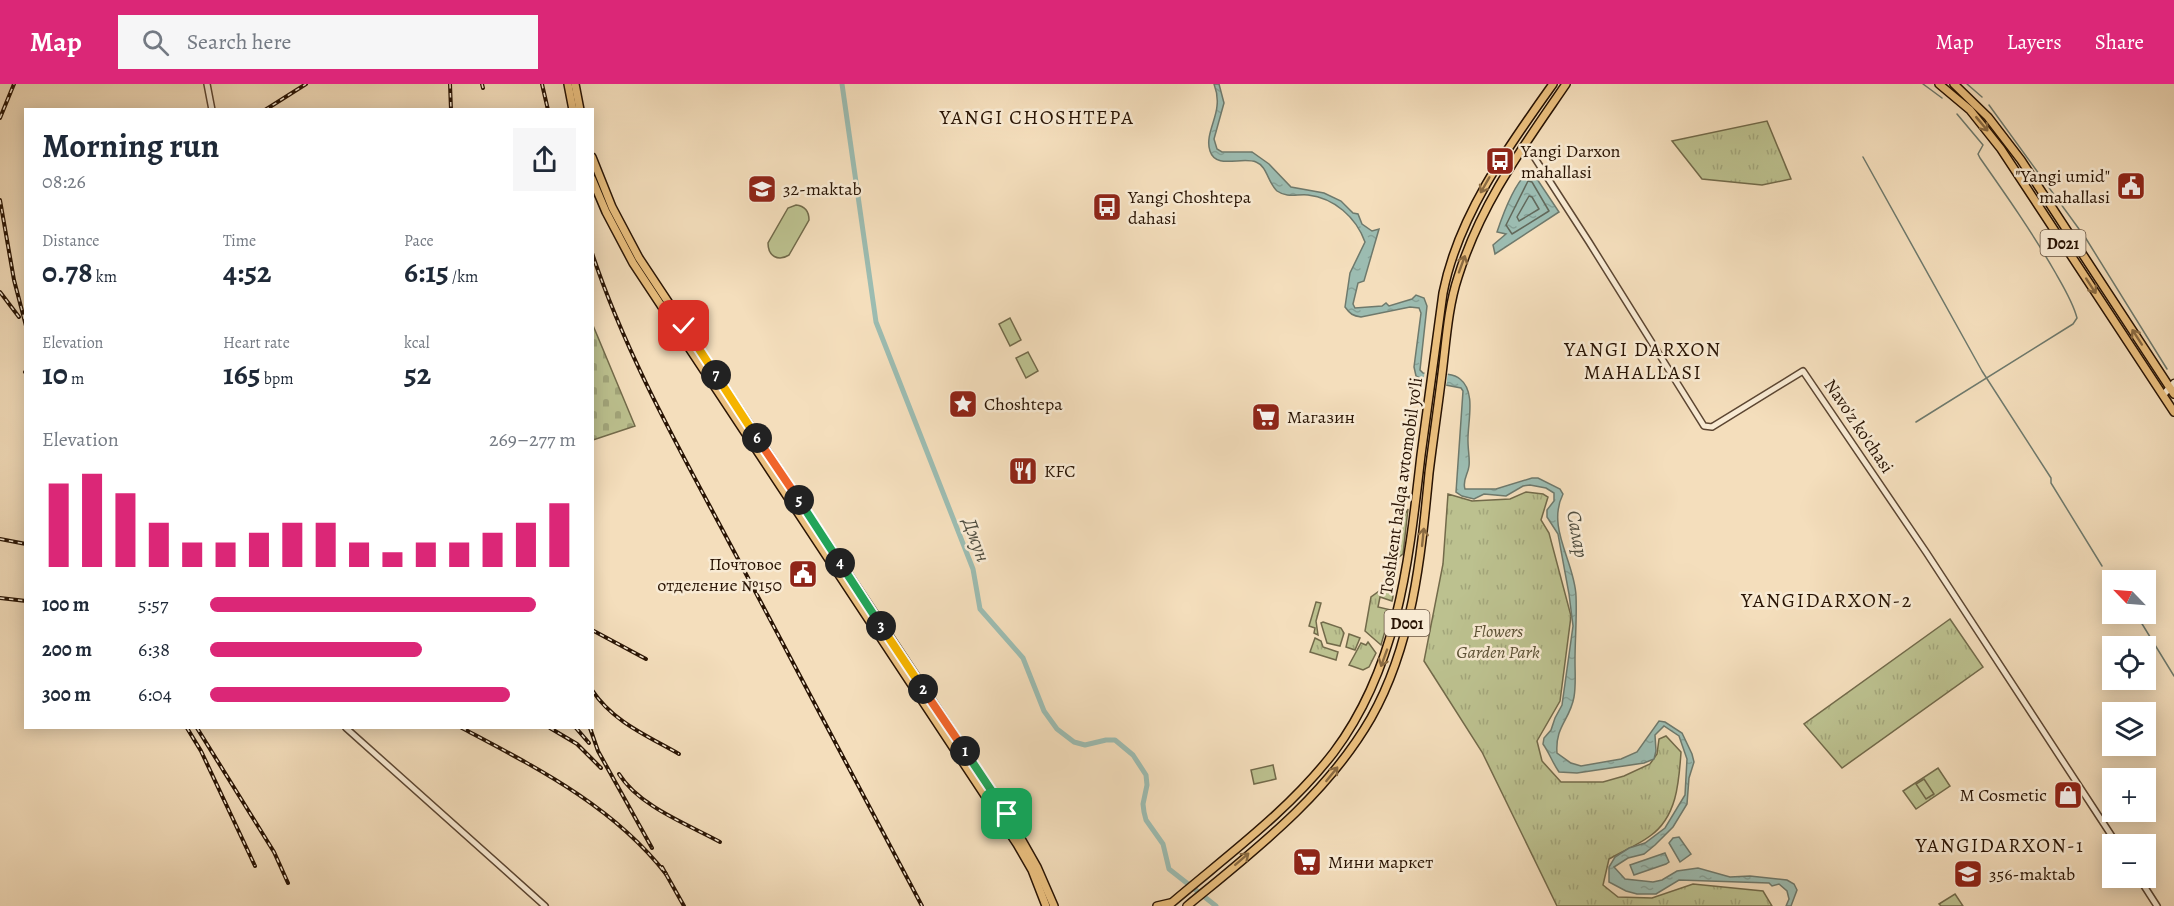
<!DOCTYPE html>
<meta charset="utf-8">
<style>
body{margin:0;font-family:Alegreya,serif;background:#f6f6f7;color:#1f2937;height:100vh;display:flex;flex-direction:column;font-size:22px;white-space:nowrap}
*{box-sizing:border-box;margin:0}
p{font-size:20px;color:#747a83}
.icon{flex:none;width:33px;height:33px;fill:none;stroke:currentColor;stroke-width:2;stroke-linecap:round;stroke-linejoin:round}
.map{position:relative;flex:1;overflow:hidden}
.details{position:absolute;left:24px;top:24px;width:570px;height:621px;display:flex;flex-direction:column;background:#fff;border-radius:0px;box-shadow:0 3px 15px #0003}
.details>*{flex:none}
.needle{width:39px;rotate:295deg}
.buttons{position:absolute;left:2102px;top:486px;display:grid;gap:12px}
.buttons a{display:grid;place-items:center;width:54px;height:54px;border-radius:0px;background:#fff;box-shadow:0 3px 15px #0003;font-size:30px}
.pin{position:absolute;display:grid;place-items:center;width:51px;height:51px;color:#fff;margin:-26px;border-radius:12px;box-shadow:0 3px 9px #0006}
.km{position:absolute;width:30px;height:30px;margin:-15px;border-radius:50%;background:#222;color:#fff;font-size:16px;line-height:30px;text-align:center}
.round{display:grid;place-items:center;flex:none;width:63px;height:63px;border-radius:0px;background:#f6f6f7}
.summary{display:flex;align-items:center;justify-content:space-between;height:102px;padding:0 18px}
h1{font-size:33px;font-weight:700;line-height:45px}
.metrics{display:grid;grid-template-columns:repeat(3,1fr);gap:9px;height:102px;padding:6px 18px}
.metrics div{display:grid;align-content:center}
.metrics b{font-size:30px;font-weight:700}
.metrics small{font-size:16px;font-weight:400}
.metrics p{font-size:16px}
.chart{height:168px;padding:12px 18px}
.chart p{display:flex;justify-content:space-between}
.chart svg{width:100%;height:108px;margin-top:6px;stroke:#db2777;stroke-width:6}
ul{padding:0 18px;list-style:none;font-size:20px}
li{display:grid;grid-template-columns:96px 72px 1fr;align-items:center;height:45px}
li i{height:15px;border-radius:8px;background:#db2777}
header{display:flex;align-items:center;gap:36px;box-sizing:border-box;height:84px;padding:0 30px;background:#db2777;color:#fff}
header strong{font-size:28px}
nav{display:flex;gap:33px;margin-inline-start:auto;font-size:21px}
.search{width:420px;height:54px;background:#f6f6f7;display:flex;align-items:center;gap:15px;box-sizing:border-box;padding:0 21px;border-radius:0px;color:#747a83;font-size:22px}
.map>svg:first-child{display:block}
</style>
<header>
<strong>Map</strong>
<div class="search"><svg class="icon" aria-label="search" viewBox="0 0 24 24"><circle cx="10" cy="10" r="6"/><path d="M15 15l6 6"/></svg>Search here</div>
<nav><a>Map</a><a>Layers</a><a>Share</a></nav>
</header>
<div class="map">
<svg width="2174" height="822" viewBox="0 0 2174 822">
<defs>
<pattern id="grass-tufts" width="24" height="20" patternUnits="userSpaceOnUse" patternTransform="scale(1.5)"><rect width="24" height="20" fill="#bcc18f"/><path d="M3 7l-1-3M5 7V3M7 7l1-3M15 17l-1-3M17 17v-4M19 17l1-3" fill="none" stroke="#a2a57a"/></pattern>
<pattern id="cemetery-stones" width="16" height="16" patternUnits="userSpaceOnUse" patternTransform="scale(1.5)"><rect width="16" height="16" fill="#bcc18f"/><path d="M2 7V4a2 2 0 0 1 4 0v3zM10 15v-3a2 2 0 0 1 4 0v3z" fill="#a2a57a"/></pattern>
<pattern id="water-ripples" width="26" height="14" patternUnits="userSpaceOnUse" patternTransform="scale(1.5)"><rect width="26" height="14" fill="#9cbcb1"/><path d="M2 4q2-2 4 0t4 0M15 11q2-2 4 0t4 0" fill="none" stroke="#86a197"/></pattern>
</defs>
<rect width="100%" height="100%" fill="#f4debc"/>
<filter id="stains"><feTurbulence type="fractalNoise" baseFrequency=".00333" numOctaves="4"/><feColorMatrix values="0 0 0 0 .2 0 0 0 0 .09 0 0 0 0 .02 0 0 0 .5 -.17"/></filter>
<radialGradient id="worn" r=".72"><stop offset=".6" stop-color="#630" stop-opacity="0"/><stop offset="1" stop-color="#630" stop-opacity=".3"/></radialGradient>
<!-- grass -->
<g fill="url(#grass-tufts)" stroke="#726a4a" stroke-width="1.5">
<polygon points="1767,37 1791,95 1762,101 1702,95 1672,57"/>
<path d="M1526,408l17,2 5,3 -7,23 8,13 22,83 -11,85 -23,40 5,20 19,21h42l21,-6 26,-12 7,-10 2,-15 7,-3 15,16c-2,30 -4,65 -31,84 -12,9 -27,15 -41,23l-6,26 15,12 34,1 41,-14 70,7 9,15h-215l-75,-154 -58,-91 19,-97 5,-70 24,7 38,-2z"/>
<path d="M1408,425l-5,45c-16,9 -6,30 -11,47l-12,-4 -2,10 13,3 -10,35 -16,-14 6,-34 15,-11 16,-66z"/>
<polygon points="1316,518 1321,519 1316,537 1318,551 1314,549 1315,544 1309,542"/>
<polygon points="1950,535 1983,583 1842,684 1804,640"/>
<polygon points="1323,538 1341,544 1344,549 1340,562 1327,559 1321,539"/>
<polygon points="1349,550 1360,554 1355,566 1346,563"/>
<polygon points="1315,554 1321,557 1323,563 1338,568 1336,576 1310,568"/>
<polygon points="1368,558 1376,569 1369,583 1363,586 1349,581 1361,559 1366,561"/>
<polygon points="1938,684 1950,702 1916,725 1903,707"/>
</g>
<!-- cemetery -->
<polygon fill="url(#cemetery-stones)" stroke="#726a4a" stroke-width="1.5" points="592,239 635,342 593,356 592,356"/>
<!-- pitch -->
<g fill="#bcc18f" stroke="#726a4a" stroke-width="1.5">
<path d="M796,121c9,1 13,6 13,15l-20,35c-11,7 -21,1 -21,-12l20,-35z"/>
<polygon points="1010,234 1021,256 1010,262 999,240"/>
<polygon points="1028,268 1038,287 1026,294 1016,274"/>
<polygon points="1273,681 1276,695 1254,700 1251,686"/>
<polygon points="1924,695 1934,710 1926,715 1916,700"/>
<polygon points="1955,810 1963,822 1941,822 1939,820"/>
</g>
<!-- water -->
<g fill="url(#water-ripples)" stroke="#6e796c" stroke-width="1.5">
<path d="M1214,0h5l5,19 -10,36 3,10 5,3h30l17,12 22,23 33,6 17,8 12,12 5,1 4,10 10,7 7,-2 -15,52 -6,2 -5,21 2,4 27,-2 4,-3 3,3 23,-7 4,-4 8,3 3,8 -7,64 3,3c11,1 29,-1 37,6 17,13 7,45 8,63 0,8 2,17 1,24 -1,9 -7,14 -4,23h31l36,-11h6l22,11 3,5c-17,34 12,68 13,102 1,21 -1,43 -1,65 0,12 1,25 -1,36 -4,23 -19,29 -17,56l14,10 10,3 40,-7 16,-7 22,-31 6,1 17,11 10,21 2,8 -5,16 -2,26 -14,23 -18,18 -11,9 -16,4 -14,9 11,12 28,3 9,-2 15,-9 21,-3 32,9 20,-1 37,4 7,4 3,6 -6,16h-5l3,-7 -2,-8 -8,-7 -7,2 -3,-3 -90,-3 -23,14h-19l-11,-3 -17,-9v-15l6,-10 14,-9 16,-5 20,-15 20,-33 2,-36 -8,-23 -15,-10 -9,9 1,16 -2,8 -10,4 -67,10 -18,-1c-7,-10 -9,-18 -16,-28l1,-6 7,-8 4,-12 7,-13 11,-79 -4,-32 -11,-60 -11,-17v-7l7,-9v-8l-8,-5 -16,-3 -7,1 -17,10 -22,-2 -10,5 -12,-3 -6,-4 7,-101 -2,-3 -36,-7 -9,-5 -2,-9 7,-54 -2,-5 -9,-1 -49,10c-8,-1 -11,-3 -16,-10l5,-34 15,-31c-9,-25 -31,-44 -57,-47 -11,-1 -21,3 -31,-4 -9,-8 -10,-25 -21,-29 -14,-6 -40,8 -46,-11 -5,-14 6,-31 7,-45 1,-8 0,-14 -3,-22z"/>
<path d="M1531,86l28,42 -64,42 -2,-9 13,-11 -9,-2c6,-18 18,-52 34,-62z"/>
<polygon points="1679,753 1691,770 1680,778 1669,759 1673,754"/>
<polygon points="1665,769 1669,778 1666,780 1634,791 1630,781"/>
</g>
<!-- pier -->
<polygon fill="#f4debc" points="1425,286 1448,288 1446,303 1423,299"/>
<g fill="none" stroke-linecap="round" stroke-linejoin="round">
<!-- shore -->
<g stroke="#62685a" stroke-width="1.5">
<polygon points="1528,97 1532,98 1549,127 1512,150 1506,141"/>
<polygon points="1529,112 1532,113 1539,125 1519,137 1517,133"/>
</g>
<!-- stream -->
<g stroke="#6e796c" stroke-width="1.5">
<polyline points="1923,0 1942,14"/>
<polyline points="1967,0 1982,13"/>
<polyline points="1989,21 2079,145"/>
<polyline points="1863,73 1982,287 2051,394 2051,399 2102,482"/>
<polyline points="2085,153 2167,285"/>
<path d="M1916,338l157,-98 4,-6c-4,-16 -14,-32 -22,-46 -23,-40 -49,-77 -75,-114l-2,-4 5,-9 -26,-31"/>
<polyline points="2136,530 2174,592"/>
</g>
<!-- canal -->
<polyline stroke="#9cbcb1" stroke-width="5" points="842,0 876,238 973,485 980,525 1023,574 1044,627 1057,645 1074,658 1085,661 1106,656 1115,656 1133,671 1146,691 1147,701 1143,720 1144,728 1146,736 1163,760 1169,785 1216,822"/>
<!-- tertiary casing -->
<g stroke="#5c4632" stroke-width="8">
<g id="tertiary">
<polyline points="207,0 212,26"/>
<polyline points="1525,59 1589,158 1704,342 1712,343 1803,287 1926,468 2117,760"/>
<polyline points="346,644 545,822"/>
<polyline points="2139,794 2157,822"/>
</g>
</g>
<!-- secondary casing -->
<g stroke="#291404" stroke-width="9">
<polyline id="secondary" points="2163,311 2174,299"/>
</g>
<!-- primary casing -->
<g stroke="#291404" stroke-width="10">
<g id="primary">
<polyline points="568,0 573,26"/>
<polyline points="575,0 580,26"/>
<polyline points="592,73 612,123 639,174 1007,730 1037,783 1054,822"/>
<polyline points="592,95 606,128 633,179 1017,760 1032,786 1046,822"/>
</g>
</g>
<!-- trunk casing -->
<g stroke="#291404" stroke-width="10">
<g id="trunk">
<polyline points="1939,0 1970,26 2001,65 2174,328"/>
<polyline points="1954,0 1988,33 2021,76 2174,310"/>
<polyline points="1157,822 1170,819"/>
<path d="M1168,822c57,-49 120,-94 166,-154 65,-87 75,-193 87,-297 7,-54 15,-108 22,-162 15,-77 65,-146 110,-209"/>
<path d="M1187,822c68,-56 139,-110 184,-188 42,-74 50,-162 58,-245 4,-33 9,-66 13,-99 4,-32 6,-67 16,-97 23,-74 65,-130 108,-193"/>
</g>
</g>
<!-- tertiary -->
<use href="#tertiary" stroke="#f8ead3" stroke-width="5"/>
<!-- secondary -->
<use href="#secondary" stroke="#f8ead3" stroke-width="6"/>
<!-- primary -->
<use href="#primary" stroke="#eabf7e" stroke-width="7"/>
<!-- trunk -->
<use href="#trunk" stroke="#eabf7e" stroke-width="7"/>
<!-- rail casing -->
<g stroke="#291404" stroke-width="4">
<g id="rail">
<polyline points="450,0 451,26"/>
<polyline points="482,0 483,4"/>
<polyline points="542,0 548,26"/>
<polyline points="265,26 306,0"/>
<polyline points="0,34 14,0"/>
<polyline points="0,116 14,196 26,242"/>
<path d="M592,169c34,102 88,197 138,291 64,121 128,241 192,362"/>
<polyline points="0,208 19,233"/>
<polyline points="25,288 26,289"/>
<polyline points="0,455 26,460"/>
<polyline points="0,514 26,517"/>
<polyline points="592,546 646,575"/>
<path d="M592,606c21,32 56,46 87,64"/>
<polyline points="187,644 201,667 255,782"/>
<polyline points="197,644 274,768 288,799"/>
<path d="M462,644c75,40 151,78 204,146"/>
<polyline points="550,644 577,660 601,684"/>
<polyline points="576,644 589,659"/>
<polyline points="590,644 598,667 652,764"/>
<path d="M619,690c20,32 68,50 101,68"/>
<polyline points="662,783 684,822"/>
</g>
</g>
<!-- rail -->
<use href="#rail" stroke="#f8ead3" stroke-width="1.5" stroke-dasharray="4.5" stroke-linecap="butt"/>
</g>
<!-- one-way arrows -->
<defs><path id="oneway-shaft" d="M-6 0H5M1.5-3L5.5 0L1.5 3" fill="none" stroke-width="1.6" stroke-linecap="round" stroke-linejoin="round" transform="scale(1.5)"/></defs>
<g stroke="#8a6a41">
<use href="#oneway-shaft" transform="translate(1982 40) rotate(50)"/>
<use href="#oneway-shaft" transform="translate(1485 101) rotate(120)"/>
<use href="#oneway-shaft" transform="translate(1462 180) rotate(-70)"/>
<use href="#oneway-shaft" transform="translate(2091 202) rotate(57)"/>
<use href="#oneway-shaft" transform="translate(2137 253) rotate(-123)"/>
<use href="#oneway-shaft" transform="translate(1423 453) rotate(-84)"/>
<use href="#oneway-shaft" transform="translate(1384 574) rotate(110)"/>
<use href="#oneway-shaft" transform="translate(1332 690) rotate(-51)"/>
<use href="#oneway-shaft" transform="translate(1242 775) rotate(-41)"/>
</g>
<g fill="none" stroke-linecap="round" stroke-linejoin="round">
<!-- split-1 casing -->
<g stroke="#fff" stroke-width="12">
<polyline id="split-1" points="965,667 1007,730"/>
</g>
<!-- split-2 casing -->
<g stroke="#fff" stroke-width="12">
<polyline id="split-2" points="923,605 965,667"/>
</g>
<!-- split-3 casing -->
<g stroke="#fff" stroke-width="12">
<polyline id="split-3" points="881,542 923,605"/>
</g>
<!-- split-4 casing -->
<g stroke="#fff" stroke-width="12">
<polyline id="split-4" points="840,479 881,542"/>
</g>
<!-- split-5 casing -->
<g stroke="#fff" stroke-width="12">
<polyline id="split-5" points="799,416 840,479"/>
</g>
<!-- split-6 casing -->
<g stroke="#fff" stroke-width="12">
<polyline id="split-6" points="757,354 799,416"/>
</g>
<!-- split-7 casing -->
<g stroke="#fff" stroke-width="12">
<polyline id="split-7" points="716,291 757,354"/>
</g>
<!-- split-8 casing -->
<g stroke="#fff" stroke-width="12">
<polyline id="split-8" points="684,242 716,291"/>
</g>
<!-- split-1 -->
<use href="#split-1" stroke="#22a559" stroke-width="8"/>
<!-- split-2 -->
<use href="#split-2" stroke="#f0652b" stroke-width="8"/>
<!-- split-3 -->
<use href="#split-3" stroke="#f5b400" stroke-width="8"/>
<!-- split-4 -->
<use href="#split-4" stroke="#22a559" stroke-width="8"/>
<!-- split-5 -->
<use href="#split-5" stroke="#22a559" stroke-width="8"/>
<!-- split-6 -->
<use href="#split-6" stroke="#f0652b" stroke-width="8"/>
<!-- split-7 -->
<use href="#split-7" stroke="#f5b400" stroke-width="8"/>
<!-- split-8 -->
<use href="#split-8" stroke="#f5b400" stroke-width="8"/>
</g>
<!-- icons -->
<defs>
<g id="bus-square" transform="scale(1.5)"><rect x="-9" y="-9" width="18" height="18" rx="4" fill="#8f2418" stroke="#f8ead3"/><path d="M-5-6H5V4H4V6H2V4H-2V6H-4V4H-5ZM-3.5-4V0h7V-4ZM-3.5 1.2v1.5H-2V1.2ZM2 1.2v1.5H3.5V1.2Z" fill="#fff"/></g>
<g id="civic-square" transform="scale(1.5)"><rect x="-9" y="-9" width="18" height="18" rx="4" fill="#8f2418" stroke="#f8ead3"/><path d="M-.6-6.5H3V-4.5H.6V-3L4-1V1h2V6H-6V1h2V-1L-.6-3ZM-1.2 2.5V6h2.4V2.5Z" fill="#fff"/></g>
<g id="school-square" transform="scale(1.5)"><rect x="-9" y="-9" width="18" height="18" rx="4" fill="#8f2418" stroke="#f8ead3"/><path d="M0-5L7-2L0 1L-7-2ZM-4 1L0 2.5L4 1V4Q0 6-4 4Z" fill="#fff"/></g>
<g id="sight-square" transform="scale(1.5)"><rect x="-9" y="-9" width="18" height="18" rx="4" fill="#8f2418" stroke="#f8ead3"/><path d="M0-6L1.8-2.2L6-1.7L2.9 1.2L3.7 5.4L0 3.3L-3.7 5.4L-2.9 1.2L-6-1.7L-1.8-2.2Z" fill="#fff"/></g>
<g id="supermarket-square" transform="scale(1.5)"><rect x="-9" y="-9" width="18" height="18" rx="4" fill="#8f2418" stroke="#f8ead3"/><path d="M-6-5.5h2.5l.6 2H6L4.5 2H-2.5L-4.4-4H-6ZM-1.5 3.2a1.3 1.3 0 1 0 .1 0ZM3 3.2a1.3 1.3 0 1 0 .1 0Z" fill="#fff"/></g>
<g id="restaurant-square" transform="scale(1.5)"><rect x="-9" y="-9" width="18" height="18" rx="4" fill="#8f2418" stroke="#f8ead3"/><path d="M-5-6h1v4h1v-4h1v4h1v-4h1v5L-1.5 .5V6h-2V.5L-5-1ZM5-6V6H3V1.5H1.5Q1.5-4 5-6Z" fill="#fff"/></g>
<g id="shop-square" transform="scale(1.5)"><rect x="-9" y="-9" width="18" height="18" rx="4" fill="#8f2418" stroke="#f8ead3"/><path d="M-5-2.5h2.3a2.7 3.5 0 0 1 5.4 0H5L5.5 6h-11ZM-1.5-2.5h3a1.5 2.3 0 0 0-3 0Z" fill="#fff"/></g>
</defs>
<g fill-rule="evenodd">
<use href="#bus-square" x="1500" y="77"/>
<use href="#civic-square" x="2131" y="102"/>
<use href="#school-square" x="762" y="105"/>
<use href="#bus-square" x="1107" y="123"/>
<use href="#sight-square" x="963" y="320"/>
<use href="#supermarket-square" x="1266" y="333"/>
<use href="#restaurant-square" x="1023" y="387"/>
<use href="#civic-square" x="803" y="490"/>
<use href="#shop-square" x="2068" y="711"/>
<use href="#supermarket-square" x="1307" y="778"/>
<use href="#school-square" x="1968" y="790"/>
</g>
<g text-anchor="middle" stroke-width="5" stroke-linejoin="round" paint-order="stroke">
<!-- shield labels -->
<g fill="#f8ead3" stroke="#675442" stroke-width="1.5">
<rect x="2040.5" y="146" width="45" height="26" rx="4.5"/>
<rect x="1384.5" y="526" width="45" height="26" rx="4.5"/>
</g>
<g font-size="16" font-weight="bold" fill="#291404">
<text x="2063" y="165">D021</text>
<text x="1407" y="545">D001</text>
</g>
<!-- poi labels -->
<g font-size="18" fill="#291404" stroke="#f8ead3" text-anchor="start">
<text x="1521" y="73">Yangi Darxon<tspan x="1521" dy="21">mahallasi</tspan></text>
<text x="2110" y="98" text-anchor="end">"Yangi umid"<tspan x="2110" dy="21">mahallasi</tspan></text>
<text x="783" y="111">32-maktab</text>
<text x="1128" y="119">Yangi Choshtepa<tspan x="1128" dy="21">dahasi</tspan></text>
<text x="984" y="326">Choshtepa</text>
<text x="1287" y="339">Магазин</text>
<text x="1044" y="393">KFC</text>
<text x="782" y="486" text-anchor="end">Почтовое<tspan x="782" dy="21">отделение №150</tspan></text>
<text x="2047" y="717" text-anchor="end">M Cosmetic</text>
<text x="1328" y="784">Мини маркет</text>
<text x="1989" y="796">356-maktab</text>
</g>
<!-- street labels -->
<g font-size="18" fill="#291404" stroke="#f8ead3">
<text transform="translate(1859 342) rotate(56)" y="6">Navo'z ko'chasi</text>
<text transform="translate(1401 402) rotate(-82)" y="6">Toshkent halqa avtomobil yo'li</text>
</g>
<!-- park labels -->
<g font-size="18" font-style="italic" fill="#5c5135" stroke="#f8ead3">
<text x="1498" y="553">Flowers<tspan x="1498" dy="21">Garden Park</tspan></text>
</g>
<!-- neighbourhood labels -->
<g font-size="20" letter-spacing="1.5" fill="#291404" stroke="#f8ead3">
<text x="1037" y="40">YANGI CHOSHTEPA</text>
<text x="1643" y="272">YANGI DARXON<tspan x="1643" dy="23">MAHALLASI</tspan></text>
<text x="1827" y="523">YANGIDARXON-2</text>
<text x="2000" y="768">YANGIDARXON-1</text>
</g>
<!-- water labels -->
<g font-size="20" font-style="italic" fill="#514f41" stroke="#f8ead3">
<text transform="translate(1578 450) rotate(80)" y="7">Салар</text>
<text transform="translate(977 456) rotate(70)" y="7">Джун</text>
</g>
</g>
<rect width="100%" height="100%" filter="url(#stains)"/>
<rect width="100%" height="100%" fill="url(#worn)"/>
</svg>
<div class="buttons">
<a><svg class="needle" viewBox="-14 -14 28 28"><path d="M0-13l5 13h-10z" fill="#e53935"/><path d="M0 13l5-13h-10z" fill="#747a83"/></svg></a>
<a><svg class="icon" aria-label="locate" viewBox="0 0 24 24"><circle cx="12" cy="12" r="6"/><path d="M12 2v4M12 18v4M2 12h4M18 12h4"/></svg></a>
<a><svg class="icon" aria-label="layers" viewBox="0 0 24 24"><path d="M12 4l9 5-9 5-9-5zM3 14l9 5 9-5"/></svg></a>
<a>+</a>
<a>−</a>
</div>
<div class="pin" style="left:1007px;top:730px;background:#1e9e55"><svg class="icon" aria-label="arrive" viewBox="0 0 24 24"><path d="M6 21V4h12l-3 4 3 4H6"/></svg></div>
<div class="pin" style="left:684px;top:242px;background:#d93025"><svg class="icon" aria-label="check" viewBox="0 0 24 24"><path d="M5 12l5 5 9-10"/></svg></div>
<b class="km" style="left:965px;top:667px">1</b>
<b class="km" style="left:923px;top:605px">2</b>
<b class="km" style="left:881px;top:542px">3</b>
<b class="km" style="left:840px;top:479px">4</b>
<b class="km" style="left:799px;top:416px">5</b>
<b class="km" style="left:757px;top:354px">6</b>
<b class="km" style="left:716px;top:291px">7</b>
<section class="details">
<div class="summary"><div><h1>Morning run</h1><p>08:26</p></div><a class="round"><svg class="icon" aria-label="share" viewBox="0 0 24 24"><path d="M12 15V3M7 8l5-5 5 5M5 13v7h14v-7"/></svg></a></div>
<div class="metrics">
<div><p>Distance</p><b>0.78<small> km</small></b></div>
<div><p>Time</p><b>4:52</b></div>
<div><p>Pace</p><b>6:15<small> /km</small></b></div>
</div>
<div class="metrics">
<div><p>Elevation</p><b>10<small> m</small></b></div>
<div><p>Heart rate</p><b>165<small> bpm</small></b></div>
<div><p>kcal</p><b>52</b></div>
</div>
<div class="chart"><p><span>Elevation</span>269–277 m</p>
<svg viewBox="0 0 160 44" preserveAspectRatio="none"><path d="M5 44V10M15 44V6M25 44V14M35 44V26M45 44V34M55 44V34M65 44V30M75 44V26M85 44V26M95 44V34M105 44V38M115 44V34M125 44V34M135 44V30M145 44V26M155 44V18"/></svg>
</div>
<ul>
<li><b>100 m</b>5:57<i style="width:89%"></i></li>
<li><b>200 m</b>6:38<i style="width:58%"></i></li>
<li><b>300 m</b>6:04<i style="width:82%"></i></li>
</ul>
</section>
</div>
